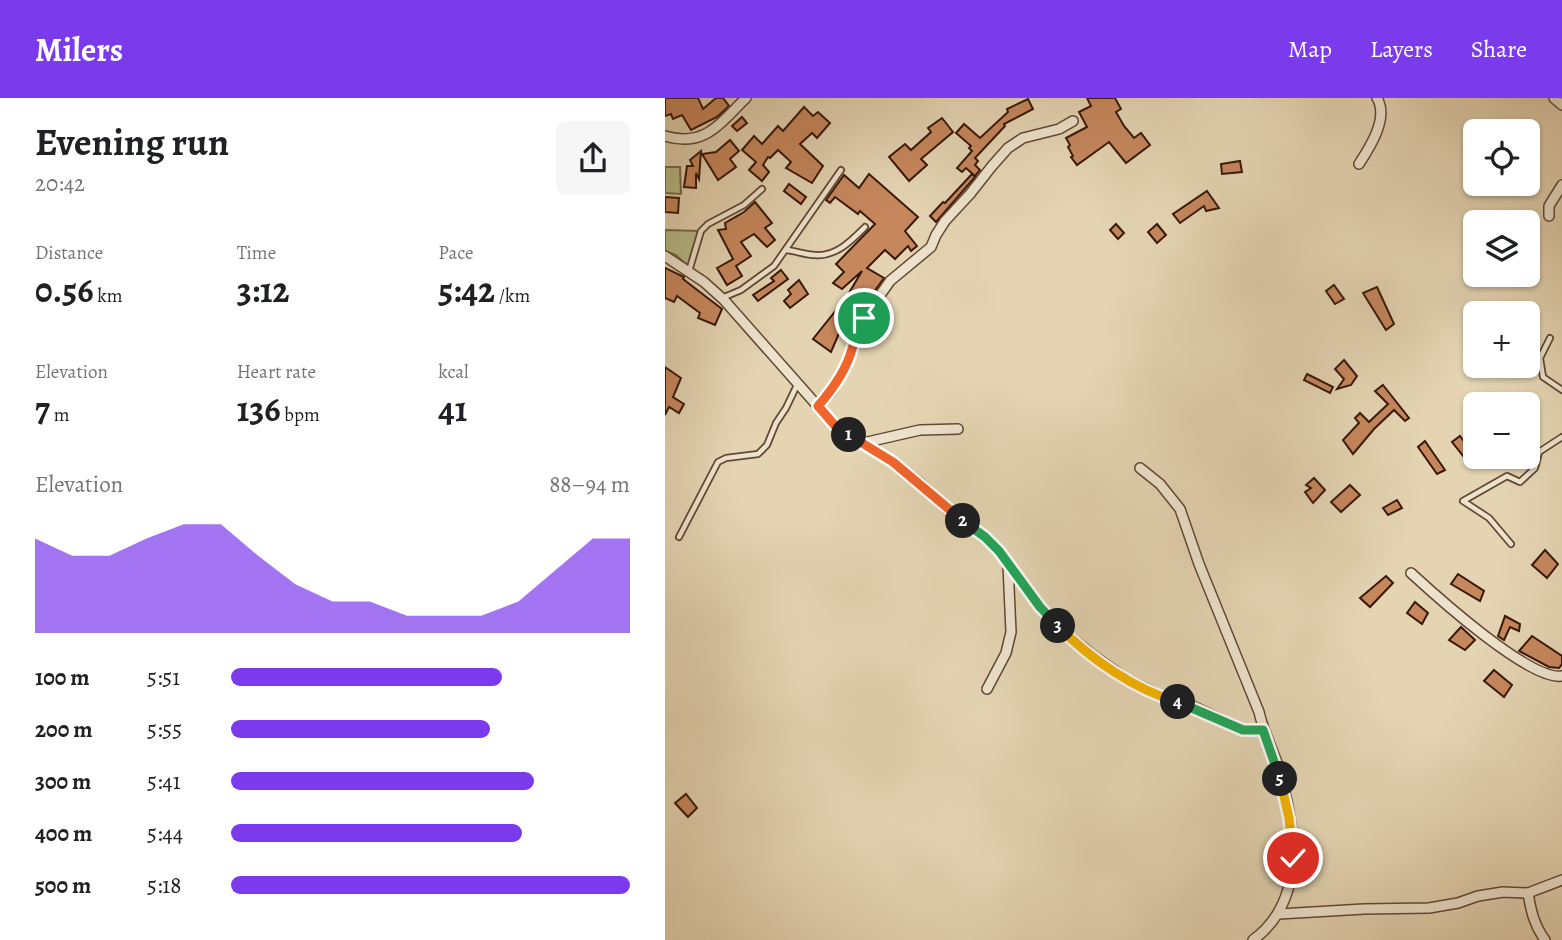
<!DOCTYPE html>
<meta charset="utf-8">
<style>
body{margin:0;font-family:Alegreya,serif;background:#f6f6f6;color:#202124;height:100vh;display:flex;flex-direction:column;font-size:26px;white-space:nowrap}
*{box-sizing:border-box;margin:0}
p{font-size:23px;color:#757577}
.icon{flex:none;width:38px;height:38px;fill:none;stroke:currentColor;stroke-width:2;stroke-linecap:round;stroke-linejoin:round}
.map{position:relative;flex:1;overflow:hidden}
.details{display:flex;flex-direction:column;background:#fff;width:665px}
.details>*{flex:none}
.buttons{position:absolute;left:798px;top:21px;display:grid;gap:14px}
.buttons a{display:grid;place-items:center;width:77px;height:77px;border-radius:10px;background:#fff;box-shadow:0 2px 5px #0004;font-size:35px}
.pin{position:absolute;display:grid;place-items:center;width:60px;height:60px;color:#fff;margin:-30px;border:4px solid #fff;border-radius:50%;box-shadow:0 2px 7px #0007}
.km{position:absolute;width:35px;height:35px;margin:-18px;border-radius:50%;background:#222;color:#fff;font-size:19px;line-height:35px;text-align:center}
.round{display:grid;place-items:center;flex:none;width:74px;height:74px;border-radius:10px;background:#f6f6f6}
.head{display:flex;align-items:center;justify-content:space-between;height:119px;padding:0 35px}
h1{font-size:38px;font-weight:700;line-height:52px}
.figures{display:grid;grid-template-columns:repeat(3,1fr);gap:10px;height:119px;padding:7px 35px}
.figures div{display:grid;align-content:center}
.figures b{font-size:35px;font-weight:700}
.figures small{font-size:19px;font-weight:400}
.figures p{font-size:19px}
.chart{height:196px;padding:14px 35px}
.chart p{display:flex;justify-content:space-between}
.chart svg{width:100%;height:126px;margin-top:7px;fill:#7c3aed;opacity:.7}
ul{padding:0 35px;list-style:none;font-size:23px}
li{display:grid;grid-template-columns:112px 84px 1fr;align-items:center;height:52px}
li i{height:18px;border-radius:9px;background:#7c3aed}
header{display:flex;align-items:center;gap:42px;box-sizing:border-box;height:98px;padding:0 35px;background:#7c3aed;color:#fff}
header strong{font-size:33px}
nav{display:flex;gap:38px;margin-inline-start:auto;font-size:24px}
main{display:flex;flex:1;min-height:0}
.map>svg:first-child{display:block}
</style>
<header>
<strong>Milers</strong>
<nav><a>Map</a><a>Layers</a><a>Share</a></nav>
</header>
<main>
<section class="details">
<div class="head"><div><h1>Evening run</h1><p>20:42</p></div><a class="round"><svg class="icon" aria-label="share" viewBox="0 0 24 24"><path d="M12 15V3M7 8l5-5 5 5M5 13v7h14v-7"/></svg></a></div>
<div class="figures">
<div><p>Distance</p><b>0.56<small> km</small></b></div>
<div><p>Time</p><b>3:12</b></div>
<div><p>Pace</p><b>5:42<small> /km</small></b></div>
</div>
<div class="figures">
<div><p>Elevation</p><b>7<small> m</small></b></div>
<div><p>Heart rate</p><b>136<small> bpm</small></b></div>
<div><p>kcal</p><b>41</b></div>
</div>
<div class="chart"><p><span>Elevation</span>88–94 m</p>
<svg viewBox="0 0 160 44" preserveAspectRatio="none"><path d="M0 44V11L10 17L20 17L30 11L40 6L50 6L60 17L70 27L80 33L90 33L100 38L110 38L120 38L130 33L140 22L150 11L160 11V44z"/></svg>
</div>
<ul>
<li><b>100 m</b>5:51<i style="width:68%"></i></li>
<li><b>200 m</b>5:55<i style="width:65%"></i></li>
<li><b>300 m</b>5:41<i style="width:76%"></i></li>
<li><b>400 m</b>5:44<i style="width:73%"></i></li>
<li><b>500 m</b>5:18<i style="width:100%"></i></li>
</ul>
</section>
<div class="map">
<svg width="897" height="842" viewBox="0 0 897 842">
<rect width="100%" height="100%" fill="#e4d4b2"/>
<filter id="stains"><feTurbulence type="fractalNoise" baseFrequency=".00286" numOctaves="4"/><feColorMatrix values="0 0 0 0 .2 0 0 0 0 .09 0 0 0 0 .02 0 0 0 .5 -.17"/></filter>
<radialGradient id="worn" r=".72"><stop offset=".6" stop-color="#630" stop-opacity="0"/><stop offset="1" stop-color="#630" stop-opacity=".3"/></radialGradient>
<!-- green -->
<g fill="#b7bc89" stroke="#786a4a" stroke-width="2">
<polygon points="0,69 15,69 16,96 0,95"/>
<polygon points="0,132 34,133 23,168 11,157 0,153"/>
</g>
<!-- building -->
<g fill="#c6875d" stroke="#38180a" stroke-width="2">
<polygon points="0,0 33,0 38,11 51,0 58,0 64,8 52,19 26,32 17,17 8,21 6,16 0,18"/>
<polygon points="422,0 450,0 456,11 451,14 459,28 469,40 476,35 485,47 461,65 444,44 412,67 406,59 408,58 403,49 405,47 401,40 422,29 414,14 426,8"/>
<polygon points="363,1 368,11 339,26 340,28 310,60 313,63 310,67 315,72 310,78 301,70 297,74 292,70 307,53 304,50 306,48 291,35 299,26 315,40 343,14 342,11"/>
<polygon points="139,9 148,18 153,14 165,25 152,40 147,35 135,46 158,68 147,85 121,70 126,64 113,52 105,60 103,59 98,67 104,74 97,83 84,72 91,64 77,52 89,38 97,46 113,28 118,33"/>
<polygon points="77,19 82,25 72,33 67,28"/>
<polygon points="277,20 288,34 256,61 262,67 244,83 224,59 240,46 246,52 266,34 263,30"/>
<polygon points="65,42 74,53 65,61 71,69 53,82 37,56 51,54"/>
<polygon points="36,53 34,81 31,75 31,90 19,89 22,68 28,68 25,62"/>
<polygon points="575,63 577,74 557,76 556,66"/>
<polygon points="204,76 253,119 240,133 252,148 246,153 243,148 230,161 220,152 202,170 219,180 201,205 184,195 197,173 177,191 168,185 179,174 171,166 210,126 195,113 193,116 170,99 165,105 161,102 179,77 194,90"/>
<polygon points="307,76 310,79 271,124 265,118 278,104 280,105"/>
<polygon points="124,86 141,99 136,106 119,93"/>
<polygon points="542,93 554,110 541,113 539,108 515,125 508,116"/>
<polygon points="0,99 14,100 13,115 0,114"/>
<polygon points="90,104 107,125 100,130 110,142 102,149 89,136 76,144 86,158 71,168 77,178 62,187 52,170 68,161 53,132 61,131 60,125 79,114"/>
<polygon points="451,126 459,135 453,141 445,132"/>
<polygon points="492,126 501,137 492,145 483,134"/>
<polygon points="0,170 19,179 18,181 57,211 50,227 33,220 35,215 12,198 9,204 0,200"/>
<polygon points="116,172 123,181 93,203 88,197 109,183 106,180"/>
<polygon points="134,182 143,196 125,210 119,203 126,196 123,192"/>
<polygon points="669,187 679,201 670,206 661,193"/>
<polygon points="712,189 729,226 721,232 698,195"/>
<polygon points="176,206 191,216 184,235 175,233 166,254 148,241"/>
<polygon points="679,262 692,278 686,287 672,291 679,281 670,271"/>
<polygon points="0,269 16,280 8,299 19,306 14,315 4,309 0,317"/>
<polygon points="642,276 668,289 665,295 639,282"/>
<polygon points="718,287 744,320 740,323 729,312 709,331 688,356 678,342 694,325 690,320 695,315 704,324 723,306 710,293"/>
<polygon points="795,338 810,358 803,364 787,344"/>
<polygon points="760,343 780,372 772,376 753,349"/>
<polygon points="649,380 660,392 648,405 640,394 646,390 641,387"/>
<polygon points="685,387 695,397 676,414 666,404"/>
<polygon points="732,402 737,410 723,417 718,410"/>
<polygon points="880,452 893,466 882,480 867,467"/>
<polygon points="793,476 819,493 815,503 786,486"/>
<polygon points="721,478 728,485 705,509 695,500"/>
<polygon points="750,504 763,515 757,526 742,515"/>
<polygon points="840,518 855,526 854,533 845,529 839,542 833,538"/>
<polygon points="796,529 810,542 800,552 784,542"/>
<polygon points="867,538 897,558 897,566 894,570 884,569 854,553"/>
<polygon points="829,572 847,587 839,599 819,583"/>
<polygon points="21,696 32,710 23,719 10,705"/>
</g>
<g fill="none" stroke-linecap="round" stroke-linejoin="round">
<!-- lane casing -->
<g stroke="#634734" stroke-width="8">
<g id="lane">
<path d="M121,152c10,1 20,5 29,5 21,2 37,-15 50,-28"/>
<polyline points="24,173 36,133 43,126 79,107 97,91"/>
<polyline points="57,200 76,192 109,168 176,72"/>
<polyline points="885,240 875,260 878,279 897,292"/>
<polyline points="14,439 53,364 61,360 93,356 102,347 111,325 121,310 133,285"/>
<polyline points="846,446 824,420 798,403 842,378 855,384 870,370 874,354 897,339"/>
</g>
</g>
<!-- street casing -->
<g stroke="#634734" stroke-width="12">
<g id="street">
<polyline points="889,0 897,7"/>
<path d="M0,38c40,12 55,-13 81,-38"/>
<path d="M694,66c11,-17 30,-46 18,-66"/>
<polyline points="884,118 884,108 897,87"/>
<polyline points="0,158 39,184 59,202 172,330 228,364 256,386 285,414 320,439 334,453 375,509 399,534 430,559 463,582 500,600 523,606 578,632 598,632"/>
<polyline points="153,308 166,294 178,274 187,252 191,234 199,220 225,183 266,149 271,137 280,123 305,96 327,68 343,50 358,40 394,31 408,23"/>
<polyline points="198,345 255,332 293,331"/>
<path d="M475,370l20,16 20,25 19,55 60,148c4,18 12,34 18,51 18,59 32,136 -24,177"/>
<path d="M746,475c25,23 119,108 151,103"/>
<polyline points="322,591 341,555 346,534 343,467"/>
<path d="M863,795c3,18 6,32 17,47"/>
<polyline points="614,816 699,811 764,810 793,805 813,798 838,794 863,795 897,782"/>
</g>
</g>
<!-- lane -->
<use href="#lane" stroke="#ede3cd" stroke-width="4.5"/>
<!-- street -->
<use href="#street" stroke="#ede3cd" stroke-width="9"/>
</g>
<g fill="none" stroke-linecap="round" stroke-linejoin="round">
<!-- split-1 casing -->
<g stroke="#fff" stroke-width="14">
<path id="split-1" d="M184,337l-12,-7 -19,-22c15,-17 28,-35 34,-57 4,-11 6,-20 12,-31"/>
</g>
<!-- split-2 casing -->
<g stroke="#fff" stroke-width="14">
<polyline id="split-2" points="184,337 228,364 298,423"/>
</g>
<!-- split-3 casing -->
<g stroke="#fff" stroke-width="14">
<polyline id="split-3" points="298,423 320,439 334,453 375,509 393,528"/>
</g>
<!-- split-4 casing -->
<g stroke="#fff" stroke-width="14">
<path id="split-4" d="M393,528c31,32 77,64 120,76"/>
</g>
<!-- split-5 casing -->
<g stroke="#fff" stroke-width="14">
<polyline id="split-5" points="513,604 578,632 598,632 615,681"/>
</g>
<!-- split-6 casing -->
<g stroke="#fff" stroke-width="14">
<polyline id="split-6" points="615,681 624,720 628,760"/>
</g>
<!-- split-1 -->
<use href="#split-1" stroke="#f0652b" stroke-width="9"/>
<!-- split-2 -->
<use href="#split-2" stroke="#f0652b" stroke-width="9"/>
<!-- split-3 -->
<use href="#split-3" stroke="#22a559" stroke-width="9"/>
<!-- split-4 -->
<use href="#split-4" stroke="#f5b400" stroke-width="9"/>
<!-- split-5 -->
<use href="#split-5" stroke="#22a559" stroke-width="9"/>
<!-- split-6 -->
<use href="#split-6" stroke="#f5b400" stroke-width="9"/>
</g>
<rect width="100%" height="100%" filter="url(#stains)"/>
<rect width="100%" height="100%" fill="url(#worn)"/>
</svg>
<div class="buttons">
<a><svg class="icon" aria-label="locate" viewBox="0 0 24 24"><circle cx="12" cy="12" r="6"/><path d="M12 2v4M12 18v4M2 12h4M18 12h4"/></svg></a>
<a><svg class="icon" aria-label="layers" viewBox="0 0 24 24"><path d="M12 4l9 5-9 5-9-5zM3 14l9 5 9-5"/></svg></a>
<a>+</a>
<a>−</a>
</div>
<div class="pin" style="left:199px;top:220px;background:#1e9e55"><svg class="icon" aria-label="arrive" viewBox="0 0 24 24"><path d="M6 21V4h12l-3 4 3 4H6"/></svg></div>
<div class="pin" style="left:628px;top:760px;background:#d93025"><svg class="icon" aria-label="check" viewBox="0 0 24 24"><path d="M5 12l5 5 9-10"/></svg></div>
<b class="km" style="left:184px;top:337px">1</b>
<b class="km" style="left:298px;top:423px">2</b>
<b class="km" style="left:393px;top:528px">3</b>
<b class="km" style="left:513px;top:604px">4</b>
<b class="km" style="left:615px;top:681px">5</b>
</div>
</main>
